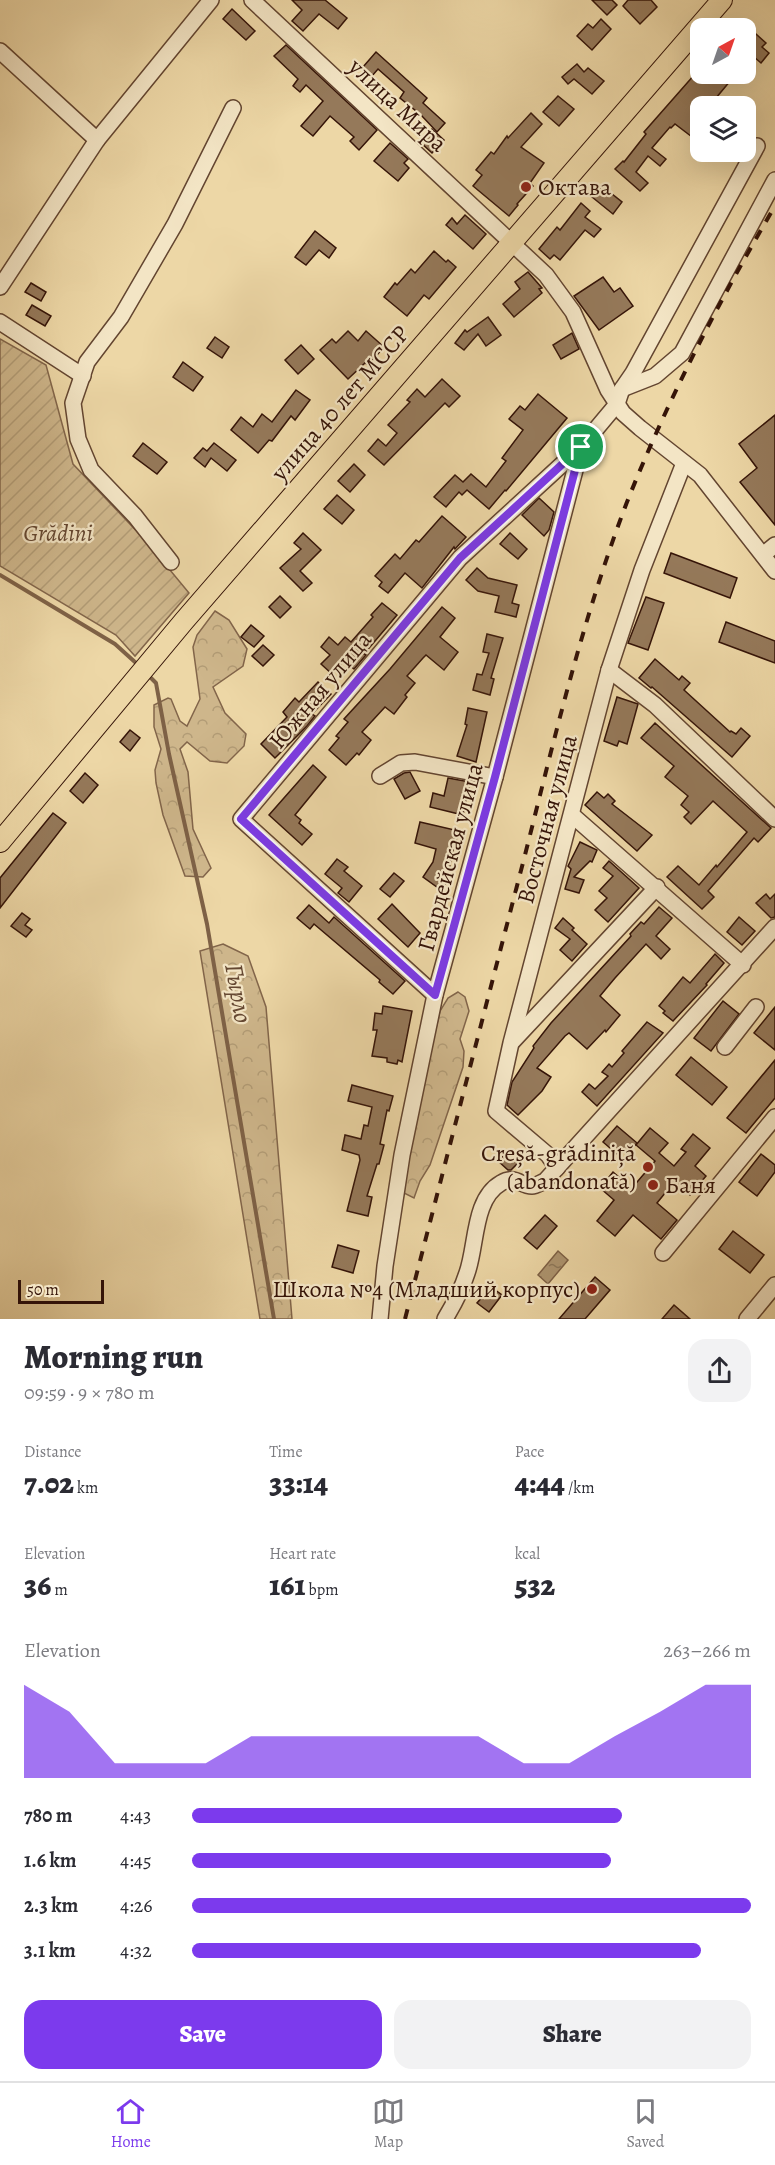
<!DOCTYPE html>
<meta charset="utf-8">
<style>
body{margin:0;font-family:Alegreya,serif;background:#f2f2f3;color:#2b2b33;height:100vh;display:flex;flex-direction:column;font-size:22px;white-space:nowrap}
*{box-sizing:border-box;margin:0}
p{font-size:20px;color:#7c7c81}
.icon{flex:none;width:33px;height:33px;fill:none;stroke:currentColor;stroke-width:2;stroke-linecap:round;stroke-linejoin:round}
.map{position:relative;height:1319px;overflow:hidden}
.side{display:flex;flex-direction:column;background:#fff;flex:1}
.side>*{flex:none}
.needle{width:39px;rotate:40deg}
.fabs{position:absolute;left:690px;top:18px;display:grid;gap:12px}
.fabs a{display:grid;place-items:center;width:66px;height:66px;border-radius:12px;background:#fff;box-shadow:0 6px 24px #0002;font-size:30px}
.scale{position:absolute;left:18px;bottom:15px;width:86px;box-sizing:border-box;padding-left:6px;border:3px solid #351408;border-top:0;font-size:16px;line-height:21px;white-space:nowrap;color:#351408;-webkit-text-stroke:4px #f3e5c5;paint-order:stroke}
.pin{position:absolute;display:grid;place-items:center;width:51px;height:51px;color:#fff;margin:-26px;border:3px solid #fff;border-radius:50%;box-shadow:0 2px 6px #0007}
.round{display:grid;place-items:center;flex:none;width:63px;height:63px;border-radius:18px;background:#f2f2f3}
.head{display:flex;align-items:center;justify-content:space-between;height:102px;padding:0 24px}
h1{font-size:33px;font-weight:800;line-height:45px}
.stats{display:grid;grid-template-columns:repeat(3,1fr);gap:9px;height:102px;padding:6px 24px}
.stats div{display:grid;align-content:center}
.stats b{font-size:30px;font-weight:800}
.stats small{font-size:16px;font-weight:400}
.stats p{font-size:16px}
.chart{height:168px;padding:12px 24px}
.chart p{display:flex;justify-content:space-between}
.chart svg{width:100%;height:108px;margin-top:6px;fill:#7c3aed;opacity:.7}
.button{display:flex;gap:12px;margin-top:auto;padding:12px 24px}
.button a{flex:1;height:69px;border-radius:18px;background:#7c3aed;color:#fff;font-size:24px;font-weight:800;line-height:69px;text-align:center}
.button a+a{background:#f2f2f3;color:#2b2b33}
ul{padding:0 24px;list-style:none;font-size:20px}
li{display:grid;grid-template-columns:96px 72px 1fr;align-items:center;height:45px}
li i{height:15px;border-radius:8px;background:#7c3aed}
.menu{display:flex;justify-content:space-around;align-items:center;height:84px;border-top:2px solid #e1e1e2;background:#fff;font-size:16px;color:#7c7c81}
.menu a{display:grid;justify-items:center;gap:3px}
.menu .on{color:#7c3aed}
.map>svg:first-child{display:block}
</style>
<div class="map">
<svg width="775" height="1319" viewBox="0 0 775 1319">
<defs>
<pattern id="forest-crowns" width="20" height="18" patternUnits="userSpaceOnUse" patternTransform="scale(1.5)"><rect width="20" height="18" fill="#ceb68b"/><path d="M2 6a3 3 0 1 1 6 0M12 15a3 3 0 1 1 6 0" fill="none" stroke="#b29c76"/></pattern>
<pattern id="garden-furrows" width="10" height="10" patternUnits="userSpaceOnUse" patternTransform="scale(1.5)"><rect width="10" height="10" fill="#ceb68b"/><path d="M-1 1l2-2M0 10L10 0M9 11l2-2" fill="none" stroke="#b29c76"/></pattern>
<pattern id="water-ripples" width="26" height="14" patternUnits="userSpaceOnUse" patternTransform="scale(1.5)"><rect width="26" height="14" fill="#ae9570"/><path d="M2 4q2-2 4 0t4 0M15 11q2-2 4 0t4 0" fill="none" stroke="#8e785a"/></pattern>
</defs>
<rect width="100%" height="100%" fill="#edd7a6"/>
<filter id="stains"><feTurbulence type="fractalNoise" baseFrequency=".00333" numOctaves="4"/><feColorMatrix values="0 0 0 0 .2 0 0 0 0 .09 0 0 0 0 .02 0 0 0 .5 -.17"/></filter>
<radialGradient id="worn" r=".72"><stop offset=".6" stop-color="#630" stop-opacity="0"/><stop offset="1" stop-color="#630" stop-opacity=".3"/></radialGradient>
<!-- forest -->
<g fill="url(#forest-crowns)" stroke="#82654a" stroke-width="1.5">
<polygon points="215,611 229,620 247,649 243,666 213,687 225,713 246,734 244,746 227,763 210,761 187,742 180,749 188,772 193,829 211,868 203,877 185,876 163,815 156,783 155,770 161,749 154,727 154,705 168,698 171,699 180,721 187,726 200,699 193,647 197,635"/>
<polygon points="223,944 248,956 266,1007 292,1319 260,1319 200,951"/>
<polygon points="458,992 465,997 469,1011 460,1039 464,1051 463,1067 430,1165 420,1181 414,1198 404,1193 401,1179 440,1011 448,998"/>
</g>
<!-- garden -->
<polygon fill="url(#garden-furrows)" stroke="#82654a" stroke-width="1.5" points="0,339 46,365 73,464 146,541 189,593 135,656 116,635 0,566"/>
<!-- water -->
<polygon fill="url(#water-ripples)" stroke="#7e6146" stroke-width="1.5" points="558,1251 568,1260 548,1284 538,1275"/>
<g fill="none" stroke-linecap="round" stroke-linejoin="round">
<!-- stream -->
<g stroke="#7e6146" stroke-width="4">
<polyline points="0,575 115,644 136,663"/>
<polyline points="151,678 156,683 169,754 207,924 274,1319"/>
</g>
</g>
<!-- building -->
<g fill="#95795a" stroke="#351408" stroke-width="1.5">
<polygon points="292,0 325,0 347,18 338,29 319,14 303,31 292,21 302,10"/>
<polygon points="592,0 612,0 617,5 607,15"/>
<polygon points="628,0 651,0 657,7 640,24 623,6"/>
<polygon points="232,9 255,31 246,40 223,19"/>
<polygon points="601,19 611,29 592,50 577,36 588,24 593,28"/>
<polygon points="746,25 766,43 762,47 769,53 761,63 746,50"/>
<polygon points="286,45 377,130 359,150 350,141 354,137 330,116 313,136 301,126 323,101 306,85 300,92 293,86 298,79 274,56"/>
<polygon points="376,52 427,98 423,103 445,123 437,132 421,115 400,98 404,92 378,69 372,76 363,67"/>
<polygon points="577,64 584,72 588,68 604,81 592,94 574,79 568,84 562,77"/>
<polygon points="695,74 736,74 716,98 726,106 700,106 700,114 694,122 700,127 700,133 696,140 675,124 671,128 670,127 652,148 666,159 660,166 648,156 636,172 648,183 640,191 615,169 623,161 624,162 646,134 644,132"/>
<polygon points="558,96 574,109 559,126 543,112"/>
<polygon points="531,113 542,124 521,147 544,163 530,183 533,186 517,204 518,205 509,216 473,186 482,175 476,170 491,152 494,154 507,136 508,138"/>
<polygon points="432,129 444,140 432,153 420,142"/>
<polygon points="390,143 408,159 404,163 409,168 398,181 374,161"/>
<polygon points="602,186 622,202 613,214 592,197"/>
<polygon points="581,203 590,211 585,217 601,229 594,237 585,230 560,260 554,255 550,259 539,249 557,227 560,230"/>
<polygon points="465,215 486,234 473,249 446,225 452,218 457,224"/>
<polygon points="315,231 336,248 329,258 319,250 306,265 295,257"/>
<polygon points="434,251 446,262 448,260 456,267 429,299 424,295 407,316 384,297 395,283 397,285 411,269 415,273"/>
<polygon points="528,272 542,288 539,289 542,293 514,317 503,304 520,289 515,282"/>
<polygon points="603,277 614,292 620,288 633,306 599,330 574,296"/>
<polygon points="31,283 46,292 41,301 25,292"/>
<polygon points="32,305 51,316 45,326 26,315"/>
<polygon points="488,317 501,335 486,346 478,334 464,350 455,343 465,330 467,332"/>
<polygon points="348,331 358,341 366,331 384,347 368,365 365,363 348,379 320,350 332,339 336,343"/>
<polygon points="572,333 579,349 561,359 553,345"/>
<polygon points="215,337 229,347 222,358 207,348"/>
<polygon points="301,345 314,359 298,374 285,360"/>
<polygon points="183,362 203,377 193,391 173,377"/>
<polygon points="442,379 460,396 449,407 445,403 384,465 368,451 378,439 386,446 397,433 388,425 410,402 407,400 417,389 425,397"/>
<polygon points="296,390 310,400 295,420 291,416 272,441 269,440 258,453 231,430 241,417 253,427 262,414 272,422"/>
<polygon points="538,394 567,418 506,491 505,490 489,509 467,490 462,495 459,492 446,507 434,497 455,475 463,482 471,474 486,487 506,461 502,458 523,430 509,419 520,406 525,410"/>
<polygon points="775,415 775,525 740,482 757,468 739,444"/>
<polygon points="143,443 167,462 157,474 133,456"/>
<polygon points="214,443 236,460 227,471 211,458 205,467 194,458 203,448 207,451"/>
<polygon points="354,464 365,475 350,492 338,481"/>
<polygon points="337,495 354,510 342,524 324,509"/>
<polygon points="539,498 554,512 549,530 544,536 522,515"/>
<polygon points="442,516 466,537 455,549 454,547 422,588 405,573 388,593 379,586 382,582 375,576 395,554 400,559 416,540 419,542"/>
<polygon points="303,533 321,550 300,571 312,583 303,591 280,568 301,549 294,543"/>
<polygon points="510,533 527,549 518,559 500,544"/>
<polygon points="671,553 737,578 730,598 664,573"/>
<polygon points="477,568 488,578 517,585 512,603 519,605 516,617 495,612 499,596 478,591 466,580"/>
<polygon points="280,596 291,607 280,618 269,607"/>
<polygon points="646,597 664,603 648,650 628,643"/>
<polygon points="382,603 397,615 364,654 366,655 354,669 344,661 332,674 321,664 330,655 321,647 329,637 338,645 345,637 351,642 373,617 371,615"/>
<polygon points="442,607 455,618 440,637 458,652 444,670 426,655 423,658 407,676 415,683 405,695 407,697 394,714 385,707 362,732 371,740 359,755 357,753 346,765 329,750 339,738 336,736 348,722 344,719 390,669"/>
<polygon points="726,622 775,641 775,663 719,642"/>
<polygon points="251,625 264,636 254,647 241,637"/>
<polygon points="487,634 503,638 491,678 494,679 490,695 473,690 477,674 482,675 489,653 483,652"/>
<polygon points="263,645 274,655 263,666 252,656"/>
<polygon points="655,659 679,680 682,676 690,683 684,690 730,732 731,731 736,734 741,728 750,736 732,757 652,687 651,688 639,678"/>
<polygon points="318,682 331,694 312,714 315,716 307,726 275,758 261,744 287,717 283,712 295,698 299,702"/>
<polygon points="617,697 638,704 627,744 619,741 617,746 604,741"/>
<polygon points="468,708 487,712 476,762 457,756 467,725 465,724"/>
<polygon points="655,723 771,828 758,842 754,838 708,891 714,897 702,909 667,877 678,866 699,885 716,865 717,867 747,832 713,801 691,824 684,817 689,812 681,805 688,796 665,777 674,766 641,738"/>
<polygon points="130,730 140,738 130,751 120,742"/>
<polygon points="313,765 326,777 295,815 301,820 299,823 312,834 302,845 269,815"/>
<polygon points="410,772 420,791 405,799 394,779 404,773"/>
<polygon points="85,773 98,785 83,803 70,791"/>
<polygon points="448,778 470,782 463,815 430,807 433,793 444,796"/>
<polygon points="597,792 604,798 608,794 615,801 612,804 652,835 637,851 585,805"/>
<polygon points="53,813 66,823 0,908 0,878"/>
<polygon points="420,822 459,831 452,854 447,882 441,890 423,877 433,862 436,849 415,843"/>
<polygon points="580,842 597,850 592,862 590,861 574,877 584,880 579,893 565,889 571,869 568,866"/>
<polygon points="337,859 348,867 344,871 362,886 349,902 338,893 342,888 325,874"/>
<polygon points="609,861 639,888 608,922 595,910 607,898 599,891 613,876 603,868"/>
<polygon points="394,873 404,881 390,897 380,889"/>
<polygon points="766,894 770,899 775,894 775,917 771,918 756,903"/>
<polygon points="392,904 420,933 408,947 378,919"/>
<polygon points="309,905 329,923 334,917 405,981 393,994 379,982 380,980 314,924 310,929 297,918"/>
<polygon points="659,907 672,918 656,936 670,949 661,959 646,944 615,978 600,996 620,1015 606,1032 605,1030 587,1049 569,1033 565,1036 537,1068 551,1077 542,1091 518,1115 507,1105 512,1082 534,1048 533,1046 551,1023 631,936 630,934 641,922 644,924"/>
<polygon points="22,913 30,919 25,925 32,930 26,937 11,926"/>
<polygon points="739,917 755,931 742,945 727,932"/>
<polygon points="563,918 574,928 572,930 587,944 572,961 560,950 570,939 555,928"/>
<polygon points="715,954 724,963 706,984 707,985 673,1021 663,1013 665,1011 659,1006 683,977 690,983"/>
<polygon points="723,1001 739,1014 711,1051 694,1038"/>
<polygon points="383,1006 412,1011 402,1062 398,1060 397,1064 387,1062 387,1058 372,1056 377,1030 373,1030 375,1013 382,1014"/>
<polygon points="775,1007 775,1050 754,1033"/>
<polygon points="647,1022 663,1033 597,1106 582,1092 589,1084 595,1089 608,1076 602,1072 609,1064 612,1067 624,1053 622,1051"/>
<polygon points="691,1057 727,1087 712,1105 676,1075"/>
<polygon points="775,1060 775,1098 746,1133 727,1118"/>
<polygon points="352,1085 393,1096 389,1111 387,1110 380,1144 384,1145 379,1164 377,1164 367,1196 372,1197 368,1216 347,1211 360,1160 359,1155 342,1150 345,1135 361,1139 364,1125 368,1126 372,1107 348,1101"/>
<polygon points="617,1126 637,1143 628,1153 622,1148 617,1154 603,1142"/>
<polygon points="650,1128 668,1143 659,1153 674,1166 686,1152 681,1149 693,1134 710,1148 695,1166 706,1176 690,1195 674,1182 657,1203 677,1220 661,1239 633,1215 615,1236 597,1221 614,1200 600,1188 613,1172 632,1188 655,1161 636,1145"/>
<polygon points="506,1152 518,1163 511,1170 508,1170 498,1161"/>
<polygon points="761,1154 775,1165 775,1172 757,1196 739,1182"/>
<polygon points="545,1215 557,1226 537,1249 524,1238"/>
<polygon points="733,1231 764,1255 750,1273 719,1249"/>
<polygon points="338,1245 359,1251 353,1273 332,1267"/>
<polygon points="595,1277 610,1290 585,1319 559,1319"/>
<polygon points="491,1287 502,1295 489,1312 477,1303"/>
<polygon points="674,1305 690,1319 662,1319"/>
</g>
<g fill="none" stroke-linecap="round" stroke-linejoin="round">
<!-- minor casing -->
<g stroke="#634530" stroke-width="18">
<g id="minor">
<polyline points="252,0 546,275 573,312 608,390 623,413 640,428 700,475 775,571"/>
<polyline points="0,51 97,140 211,0"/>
<polyline points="0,287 97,140"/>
<polyline points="0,322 83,376"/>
<polyline points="622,389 655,376 682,353 775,180"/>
<polyline points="763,555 775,545"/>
<polyline points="171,562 135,516 91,470 78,439 73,403 87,362 121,317 175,224 233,108"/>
<polyline points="609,670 655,705 775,819"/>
<polyline points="380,776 401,763 415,762 495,777"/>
<polyline points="572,815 743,965"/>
<polyline points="435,995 241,819 460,558 581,447 617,404 622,389 633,373 757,146"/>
<polyline points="513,1041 657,887"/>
<polyline points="725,1047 756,1007"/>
<polyline points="557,1168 548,1155 496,1111 511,1043 609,670 642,570 684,463"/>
<polyline points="663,1253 775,1117"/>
<polyline points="380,1319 385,1266 402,1155 435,995 495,777 581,447"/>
<path d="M445,1319c9,-15 17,-30 22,-46 10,-28 6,-74 34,-90 14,-9 19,3 31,3 4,0 10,-4 13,-5l230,-254"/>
<polyline points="747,1319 775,1285"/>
</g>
</g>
<!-- major casing -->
<g stroke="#351408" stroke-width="22">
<polyline id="major" points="0,842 184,621 722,0"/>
</g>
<!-- minor -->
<use href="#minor" stroke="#f3e5c5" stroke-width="15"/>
<!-- major -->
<use href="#major" stroke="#edd7a6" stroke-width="20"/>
<!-- rail -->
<path stroke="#351408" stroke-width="4" stroke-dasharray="10 10" stroke-linecap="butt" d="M405,1319c40,-155 80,-310 120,-464 30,-119 58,-238 102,-353 41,-103 92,-201 148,-296"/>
</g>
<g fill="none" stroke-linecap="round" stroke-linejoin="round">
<!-- route casing -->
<g stroke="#fff" stroke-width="12">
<polygon id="route" points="581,447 495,777 435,995 241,819 460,558"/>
</g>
<!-- route -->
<use href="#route" stroke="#7c3aed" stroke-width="8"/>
</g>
<!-- markers -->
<g fill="#8f2418" stroke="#f3e5c5" stroke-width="2">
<circle cx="526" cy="187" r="6"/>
<circle cx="648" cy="1167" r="6"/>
<circle cx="653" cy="1185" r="6"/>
<circle cx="592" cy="1289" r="6"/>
</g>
<g text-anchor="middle" stroke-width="4.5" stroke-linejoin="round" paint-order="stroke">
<!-- street labels -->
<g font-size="24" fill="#351408" stroke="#f3e5c5">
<text transform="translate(398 105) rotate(43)" y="8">улица Мира</text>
<text transform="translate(340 403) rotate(-49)" y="8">улица 40 лет МССР</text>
<text transform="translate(320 690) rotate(-50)" y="8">Южная улица</text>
<text transform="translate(547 819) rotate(-75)" y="8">Восточная улица</text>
<text transform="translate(450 857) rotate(-75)" y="8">Гвардейская улица</text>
</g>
<!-- poi labels -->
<g font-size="24" fill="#351408" stroke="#f3e5c5" text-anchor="start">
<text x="538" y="195">Октава</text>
<text x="636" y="1161" text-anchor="end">Creșă-grădiniță<tspan x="636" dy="28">(abandonată)</tspan></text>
<text x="665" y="1193">Баня</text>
<text x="580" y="1297" text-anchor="end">Школа №4 (Младший корпус)</text>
</g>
<!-- park labels -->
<g font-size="24" font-style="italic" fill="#63452f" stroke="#f3e5c5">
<text x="58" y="541">Grădini</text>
</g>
<!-- water labels -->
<g font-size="26" font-style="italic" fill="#654832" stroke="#f3e5c5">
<text transform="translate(239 993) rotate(80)" y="9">Гырло</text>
</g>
</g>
<rect width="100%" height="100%" filter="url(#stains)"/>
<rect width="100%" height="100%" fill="url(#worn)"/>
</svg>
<div class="fabs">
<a><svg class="needle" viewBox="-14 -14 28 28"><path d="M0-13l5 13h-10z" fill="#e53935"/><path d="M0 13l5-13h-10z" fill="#7c7c81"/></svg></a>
<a><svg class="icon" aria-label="layers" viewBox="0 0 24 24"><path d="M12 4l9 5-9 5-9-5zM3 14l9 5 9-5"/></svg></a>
</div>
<div class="scale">50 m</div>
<div class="pin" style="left:581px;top:447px;background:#1e9e55"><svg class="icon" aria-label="arrive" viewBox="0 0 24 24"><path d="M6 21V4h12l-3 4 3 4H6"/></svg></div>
</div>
<section class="side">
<div class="head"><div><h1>Morning run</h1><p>09:59 · 9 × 780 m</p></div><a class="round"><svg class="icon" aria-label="share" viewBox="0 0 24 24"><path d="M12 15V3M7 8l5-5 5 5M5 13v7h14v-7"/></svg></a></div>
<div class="stats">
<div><p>Distance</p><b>7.02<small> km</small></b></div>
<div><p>Time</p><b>33:14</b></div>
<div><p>Pace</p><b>4:44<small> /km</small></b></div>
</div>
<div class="stats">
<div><p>Elevation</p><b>36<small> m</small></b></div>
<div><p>Heart rate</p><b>161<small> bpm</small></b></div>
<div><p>kcal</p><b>532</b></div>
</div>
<div class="chart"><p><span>Elevation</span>263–266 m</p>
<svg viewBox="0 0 160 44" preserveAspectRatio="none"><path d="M0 44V6L10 17L20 38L30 38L40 38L50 27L60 27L70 27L80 27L90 27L100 27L110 38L120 38L130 27L140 17L150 6L160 6V44z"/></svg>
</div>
<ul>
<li><b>780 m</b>4:43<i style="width:77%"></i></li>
<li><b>1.6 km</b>4:45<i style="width:75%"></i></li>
<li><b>2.3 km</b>4:26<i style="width:100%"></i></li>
<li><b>3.1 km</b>4:32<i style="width:91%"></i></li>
</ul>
<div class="button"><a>Save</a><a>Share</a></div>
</section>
<nav class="menu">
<a class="on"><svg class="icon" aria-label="home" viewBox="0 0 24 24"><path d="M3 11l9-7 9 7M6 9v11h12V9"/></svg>Home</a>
<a><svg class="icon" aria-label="map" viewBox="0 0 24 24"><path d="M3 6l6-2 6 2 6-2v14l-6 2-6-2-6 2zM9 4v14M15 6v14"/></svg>Map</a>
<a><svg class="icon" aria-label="saved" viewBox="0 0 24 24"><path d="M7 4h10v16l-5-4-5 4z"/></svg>Saved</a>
</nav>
